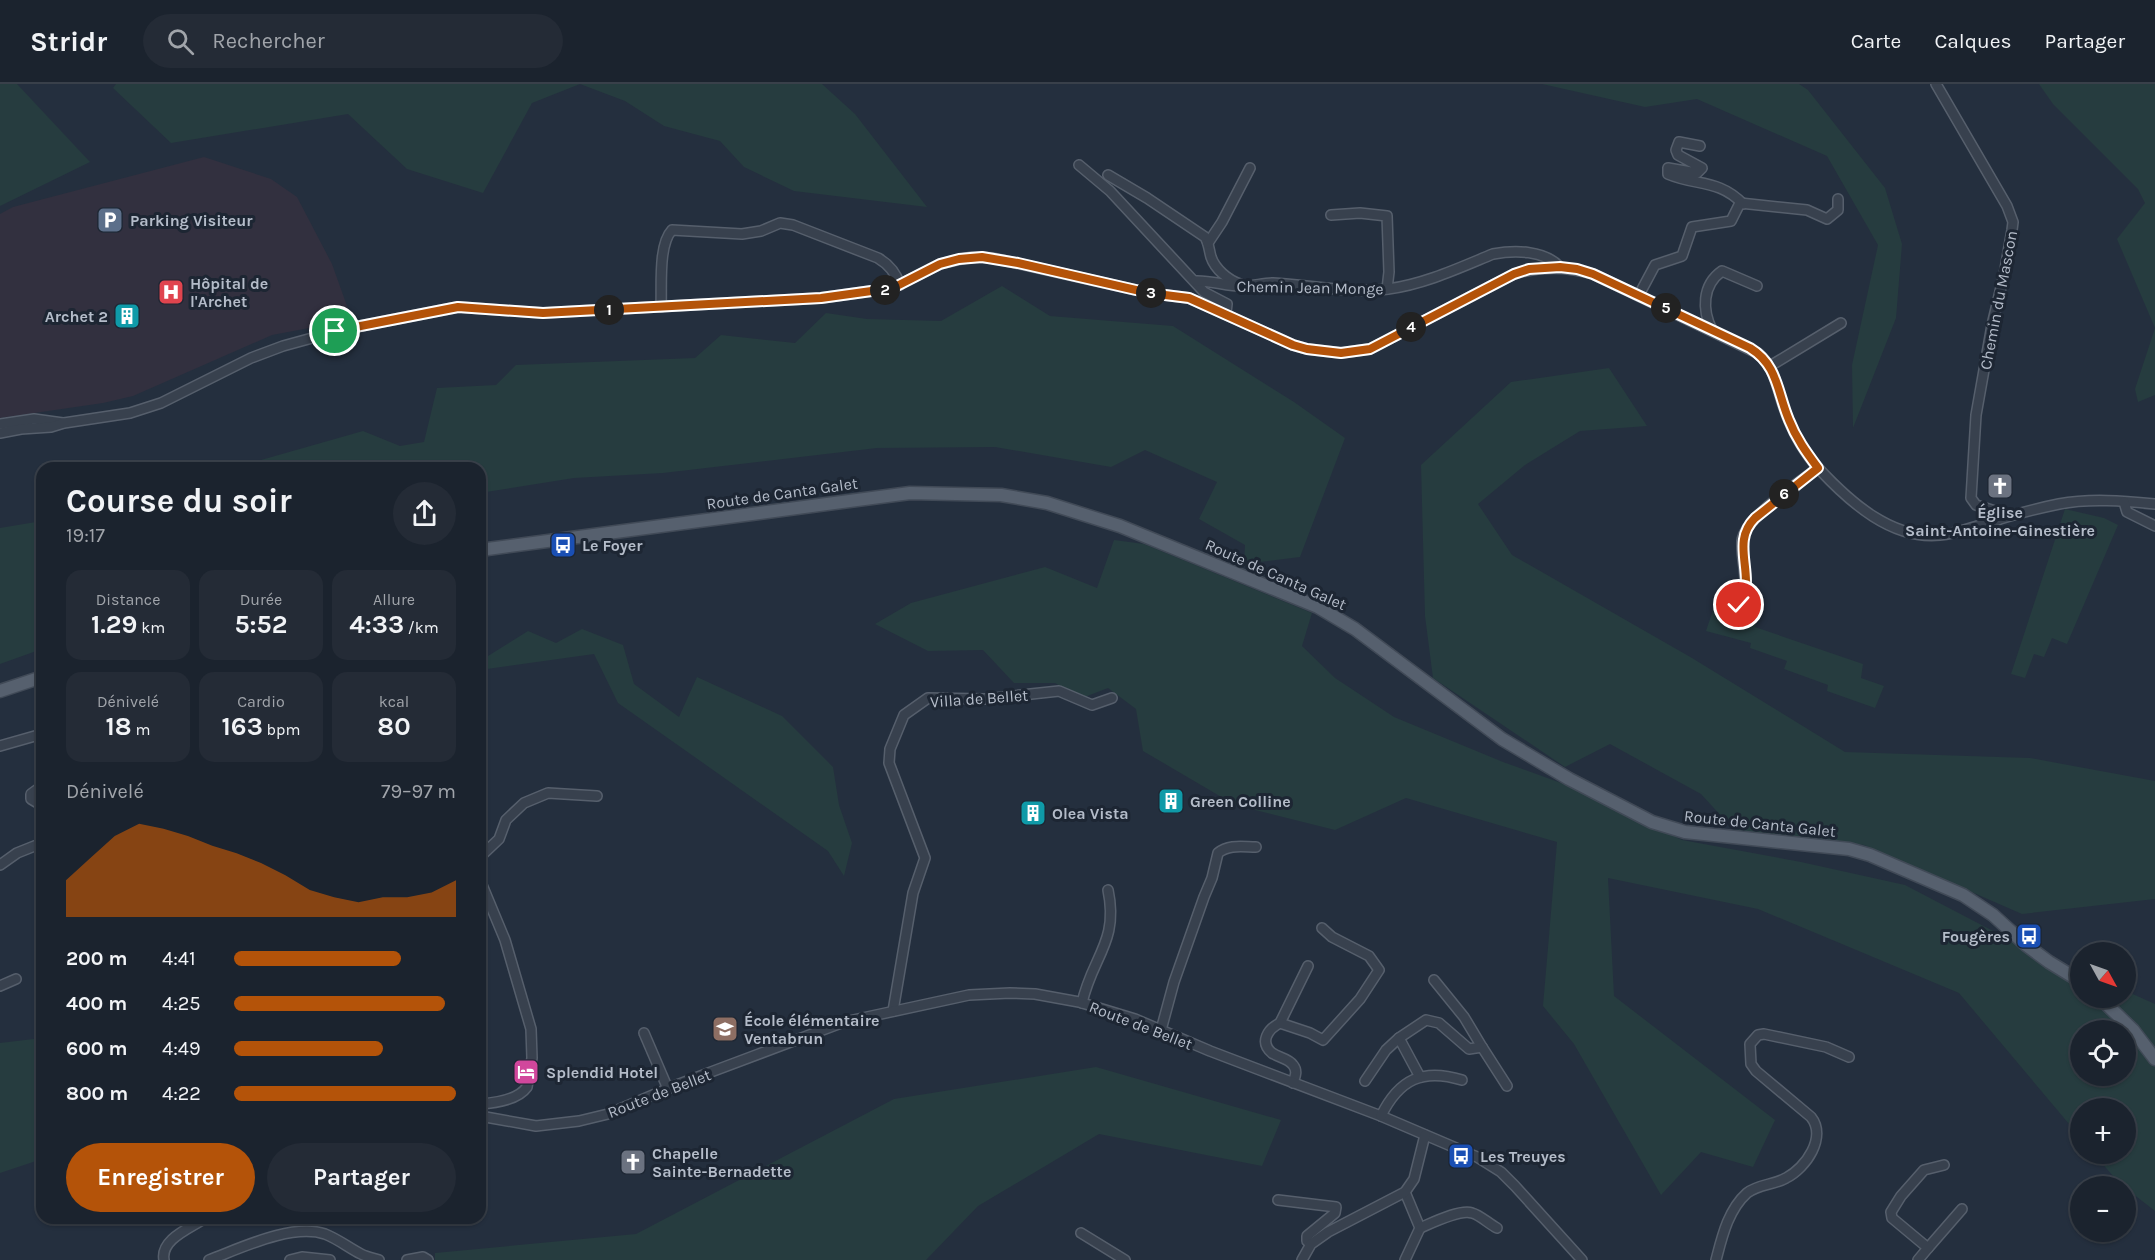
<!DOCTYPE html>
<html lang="fr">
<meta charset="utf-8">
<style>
body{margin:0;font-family:Karla,sans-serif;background:#242b36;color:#f1f3f6;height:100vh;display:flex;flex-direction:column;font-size:22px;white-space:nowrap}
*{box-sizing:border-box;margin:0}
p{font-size:20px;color:#a0a4aa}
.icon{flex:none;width:33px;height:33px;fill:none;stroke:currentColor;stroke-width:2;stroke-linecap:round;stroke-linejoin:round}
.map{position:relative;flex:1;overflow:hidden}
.panel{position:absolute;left:36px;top:378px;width:450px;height:762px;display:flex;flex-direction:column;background:#1b232e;border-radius:18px;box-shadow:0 2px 4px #0004,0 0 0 2px #39404a}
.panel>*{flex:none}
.needle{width:39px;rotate:130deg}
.tools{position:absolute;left:2070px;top:858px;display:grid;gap:12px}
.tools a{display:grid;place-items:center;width:66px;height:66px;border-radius:50%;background:#1b232e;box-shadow:0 2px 4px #0004,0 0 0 2px #39404a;font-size:30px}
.pin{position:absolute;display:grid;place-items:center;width:51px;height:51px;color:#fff;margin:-26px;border:3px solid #fff;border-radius:50%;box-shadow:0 2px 6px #0007}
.km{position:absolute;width:30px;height:30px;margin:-15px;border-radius:50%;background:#222;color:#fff;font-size:16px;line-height:30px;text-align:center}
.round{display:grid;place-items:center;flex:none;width:63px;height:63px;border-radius:32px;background:#242b36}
.headline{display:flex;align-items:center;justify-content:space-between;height:102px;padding:0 30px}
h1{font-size:33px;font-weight:700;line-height:45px}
.metrics{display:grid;grid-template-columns:repeat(3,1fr);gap:9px;height:102px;padding:6px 30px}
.metrics div{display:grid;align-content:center;border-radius:15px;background:#242b36;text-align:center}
.metrics b{font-size:26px;font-weight:700}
.metrics small{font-size:16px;font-weight:400}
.metrics p{font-size:16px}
.chart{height:168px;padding:12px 30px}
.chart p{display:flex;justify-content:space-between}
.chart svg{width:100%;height:108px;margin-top:6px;fill:#b45309;opacity:.7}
.action{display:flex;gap:12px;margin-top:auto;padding:12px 30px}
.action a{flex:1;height:69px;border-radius:36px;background:#b45309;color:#fff;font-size:24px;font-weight:700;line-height:69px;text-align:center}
.action a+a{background:#242b36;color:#f1f3f6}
ul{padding:0 30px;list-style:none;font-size:20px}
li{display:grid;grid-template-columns:96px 72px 1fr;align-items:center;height:45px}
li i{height:15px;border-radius:8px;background:#b45309}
header{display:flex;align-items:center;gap:36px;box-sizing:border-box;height:84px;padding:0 30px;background:#1b232e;border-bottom:2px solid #39404a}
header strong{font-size:28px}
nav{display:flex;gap:33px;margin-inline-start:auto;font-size:21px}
.search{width:420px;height:54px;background:#242b36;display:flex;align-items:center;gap:15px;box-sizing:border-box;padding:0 21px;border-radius:33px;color:#a0a4aa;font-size:22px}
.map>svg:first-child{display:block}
</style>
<header>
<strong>Stridr</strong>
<div class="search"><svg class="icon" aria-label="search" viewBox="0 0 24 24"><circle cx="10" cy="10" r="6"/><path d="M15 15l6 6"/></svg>Rechercher</div>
<nav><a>Carte</a><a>Calques</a><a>Partager</a></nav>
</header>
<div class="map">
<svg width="2155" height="1176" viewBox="0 0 2155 1176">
<rect width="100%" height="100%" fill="#242f3e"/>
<!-- medical -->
<polygon fill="#32303f" points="204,73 271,95 297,113 332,180 352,236 272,251 133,312 103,319 0,334 0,130 13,123"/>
<!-- green -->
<g fill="#263c3f" fill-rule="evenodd">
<polygon points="0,0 17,0 90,78 0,122"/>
<polygon points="116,0 822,0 855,30 927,123 794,107 744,83 720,57 664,42 625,17 580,0 532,19 483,109 407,85 348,30 171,59 113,4"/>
<polygon points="1542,0 1799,0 1808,6 1885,104 1902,160 1896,234 1853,344 1852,281 1878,161 1827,72 1697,15 1645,23"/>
<polygon points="2039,0 2155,0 2155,311 2138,318 2135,305 2155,244 2117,155 2145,119 2138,105 2053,20"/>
<polygon points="1002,202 1050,232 1173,242 1294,318 1345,354 1300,473 1244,480 1245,461 1199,435 1217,398 1145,366 1111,383 995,363 877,364 663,389 574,394 480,409 480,384 233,384 363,347 400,362 424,358 437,304 496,301 516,281 695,274 721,251 795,259 826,229 867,235 941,237"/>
<polygon points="1609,284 1647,342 1580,347 1525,381 1478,420 1512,471 1692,574 1845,668 2030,674 2155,697 2155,815 2022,830 1864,761 1734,746 1701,710 1610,660 1565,683 1433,594 1425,532 1421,381 1511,298"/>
<polygon points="2065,425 2104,434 2118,441 2067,560 2052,554 2044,573 2034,570 2025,594 2011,590"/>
<polygon points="42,437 42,565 0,580 0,444"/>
<path d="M1114,456l30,4 168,69 -10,33 33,32 59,39 109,45 69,25 110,53 119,22 104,23 111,58 33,26 31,3v26h46v-7l29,13v207l-36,-28 -25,-29h32v-46h-46v29l-121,-144 -201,-84 -150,-31 6,118 161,124 -22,47 -52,-15 -40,43 -87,-151 -31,-38 14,-164 -151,-44 -71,32 -100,-25 -92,-54 -7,-42 -28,-21 -26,10 -27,-15h-41l-31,-33 -55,1 -53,-27 36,-21 134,-36 52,21zM2080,946h46v46h-46z"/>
<polygon points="1713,526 1744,528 1759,534 1755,543 1863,580 1861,594 1884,602 1875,624 1827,607 1828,601 1784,585 1787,577 1750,564 1751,559 1706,547"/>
<polygon points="582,545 623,561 634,600 679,633 697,593 782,632 833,683 839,721 852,759 844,792 828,767 618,619 594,570 480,586 480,577 528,547 556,559"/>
<polygon points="42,954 42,1075 0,1089 0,959"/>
<polygon points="1096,983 1281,1036 1262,1082 1099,1050 978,1122 926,1176 435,1176 435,1169 636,1150 894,1015"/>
</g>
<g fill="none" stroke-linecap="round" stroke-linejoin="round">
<!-- minor casing -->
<g stroke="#565f6c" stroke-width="12">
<g id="minor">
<polyline points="1936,0 2007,122 2013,138 2012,146 2004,191 1992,241 1976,331 1971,414 1976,421 1995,427 1998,436"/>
<path d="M1700,62l-21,-4 -3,8 2,5 24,13 -5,5 -29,-5v6c28,12 51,5 75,30"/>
<polyline points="1079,81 1110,107 1204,208 1227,220 1226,229"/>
<path d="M1108,91l39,23 58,39c4,7 4,13 6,20 4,12 17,23 29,27"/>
<polyline points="1331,131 1360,129 1387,132 1389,188 1387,205"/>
<polyline points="1208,159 1222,138 1250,84"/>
<path d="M1195,197c17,-1 33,6 50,5 9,0 18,-3 28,-3 38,2 77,11 115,6 37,-5 71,-21 105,-35 22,-4 51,-4 67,13"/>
<polyline points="1639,211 1655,181 1682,172 1692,143 1731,137 1740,119 1807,126 1827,135 1838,126 1838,115"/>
<path d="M661,223c1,-21 -3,-62 11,-77l70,4 19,-3 19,-8 13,2 85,33c12,7 18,15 22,27"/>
<path d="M1712,246c-10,-20 -10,-45 10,-59l35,15"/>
<polyline points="1770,282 1841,239"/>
<polyline points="0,340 34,335 63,339"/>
<path d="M0,349l21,-4 30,-2 13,-4 66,-10 31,-10 90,-45 32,-12 62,-17 113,-22 85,6 278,-15 72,-10 47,-24 31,-7 22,1 156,35 40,5 104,47 14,4 34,4 29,-4 144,-75c27,-8 52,-8 79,0l166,80c15,14 17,30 23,48 8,25 20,49 38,68 30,32 72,70 120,65 15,-1 30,-7 44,-11 25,-8 50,-15 75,-20 31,-6 65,-3 96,0"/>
<polyline points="2124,418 2127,428 2155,442"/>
<path d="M1739,521c12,-28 2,-37 3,-64 2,-23 58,-59 76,-73"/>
<polyline points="0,662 42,650"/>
<polyline points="42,702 31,710 31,715 36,718 42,717"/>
<polyline points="480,773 499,755 506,736 524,719 548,709 597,712"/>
<polyline points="0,781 17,769 42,759"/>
<path d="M480,796l25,60 26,89 1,29 -5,29c-9,13 -32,16 -47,17"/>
<polyline points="1434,896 1464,933 1482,963"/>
<polyline points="0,902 16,895"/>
<path d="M1082,919c10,-46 37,-61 26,-113"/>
<polyline points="893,927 913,809 925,774 889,679 890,665 904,631 928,614 985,615 1059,607 1092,621 1112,614"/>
<polyline points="1280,939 1308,882"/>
<path d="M1161,946l13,-48 30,-85 8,-19 6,-25c11,-9 25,-6 38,-6"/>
<polyline points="644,949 668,1005"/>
<polyline points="1399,954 1420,993"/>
<polyline points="1365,997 1386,966 1399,954 1426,936 1439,939 1469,965 1482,963 1507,1002"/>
<path d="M1293,999c2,-6 5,-12 0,-18 -5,-7 -14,-7 -21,-12 -13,-11 -4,-24 8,-30l30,10 13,7 37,-41 19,-29 -10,-14 -37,-19 -10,-9"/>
<polyline points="480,1032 536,1042 579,1037 608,1030 679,1000 844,938 969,911 1010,909 1035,910 1079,918 1135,935 1210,967 1381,1032 1477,1073 1501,1088 1515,1102 1582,1176"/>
<path d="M1381,1032c18,-37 42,-48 81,-36"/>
<polyline points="1405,1108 1420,1144 1405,1176"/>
<polyline points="1278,1116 1336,1123 1335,1129 1307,1152 1307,1157 1311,1160"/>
<path d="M1420,1144c12,-5 40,-19 52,-15 8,2 17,11 25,15"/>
<polyline points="1081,1149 1125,1176"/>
<polyline points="1928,1164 1962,1125"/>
<path d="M164,1176c-4,-21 27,-32 41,-42"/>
<path d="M209,1176c32,-12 83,-37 116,-26 13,5 24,14 36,20 6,3 12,4 18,6"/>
<polyline points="290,1176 302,1173 330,1176"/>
<polyline points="407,1176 423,1173 428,1176"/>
<polyline points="1302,1176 1311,1160 1328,1148 1405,1108 1414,1095 1425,1051"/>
<path d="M1716,1176c6,-23 12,-50 31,-67 12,-9 27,-8 39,-15 20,-10 41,-41 25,-61l-55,-46 -5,-7 -1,-20 8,-9 6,-1 62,13 23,10"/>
<polyline points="1918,1176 1928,1164 1892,1134 1891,1128 1901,1112 1924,1086 1944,1081"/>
</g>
</g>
<!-- major casing -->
<g stroke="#414a57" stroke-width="15">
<g id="major">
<polyline points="480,466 910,409 1001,411 1047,419 1120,442 1318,523 1355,545 1502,655 1569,695 1652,738 1685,748 1849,765 1870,771 1963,811 1993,831 2026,861 2049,878 2080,897"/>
<polyline points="0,607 42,593"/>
<polyline points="2100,914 2133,946 2155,975"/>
</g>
</g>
<!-- minor -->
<use href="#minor" stroke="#38414e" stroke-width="9"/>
<!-- major -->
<use href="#major" stroke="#56606e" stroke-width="12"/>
</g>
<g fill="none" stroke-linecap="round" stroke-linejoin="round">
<!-- route casing -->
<g stroke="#fff" stroke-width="12">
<path id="route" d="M335,247l123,-24 85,6 278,-15 72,-10 47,-24 19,-5 23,-2 36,6 131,30 40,5 104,47 14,4 34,4 29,-4 144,-75 15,-5 31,-2 17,2 16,5 157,74c28,17 27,44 39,72 7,18 17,32 29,48l-63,50c-19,19 -9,40 -9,64 0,8 -4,16 -7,23"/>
</g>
<!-- route -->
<use href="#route" stroke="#b45309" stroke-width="8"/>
</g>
<!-- icons -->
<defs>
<g id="parking-square" transform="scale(1.35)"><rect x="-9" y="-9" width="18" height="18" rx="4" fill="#5c6f8a" stroke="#1d2633"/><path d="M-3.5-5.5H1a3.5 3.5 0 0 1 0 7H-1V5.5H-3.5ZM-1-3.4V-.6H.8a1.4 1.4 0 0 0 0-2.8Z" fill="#fff"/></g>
<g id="hospital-square" transform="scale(1.35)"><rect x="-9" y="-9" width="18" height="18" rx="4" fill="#e0444e" stroke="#1d2633"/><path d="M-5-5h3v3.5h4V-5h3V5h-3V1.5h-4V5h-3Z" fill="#fff"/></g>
<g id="building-square" transform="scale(1.35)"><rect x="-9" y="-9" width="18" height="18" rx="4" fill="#0f9aa8" stroke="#1d2633"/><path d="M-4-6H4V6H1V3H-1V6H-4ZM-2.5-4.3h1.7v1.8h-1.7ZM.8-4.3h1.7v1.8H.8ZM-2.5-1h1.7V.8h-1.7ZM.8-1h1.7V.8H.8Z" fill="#fff"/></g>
<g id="church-square" transform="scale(1.35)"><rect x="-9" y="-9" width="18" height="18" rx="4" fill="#6b7280" stroke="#1d2633"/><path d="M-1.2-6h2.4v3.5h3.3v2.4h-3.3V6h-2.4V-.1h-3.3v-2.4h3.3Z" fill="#fff"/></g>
<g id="bus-square" transform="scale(1.35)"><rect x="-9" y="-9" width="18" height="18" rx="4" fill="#1a4fb4" stroke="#1d2633"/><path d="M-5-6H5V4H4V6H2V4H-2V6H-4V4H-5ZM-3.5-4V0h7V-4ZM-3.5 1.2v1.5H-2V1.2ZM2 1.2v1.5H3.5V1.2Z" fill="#fff"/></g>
<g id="school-square" transform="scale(1.35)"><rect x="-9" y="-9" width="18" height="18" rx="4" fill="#8d6e63" stroke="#1d2633"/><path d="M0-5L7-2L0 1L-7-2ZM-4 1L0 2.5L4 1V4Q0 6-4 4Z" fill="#fff"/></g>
<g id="hotel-square" transform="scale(1.35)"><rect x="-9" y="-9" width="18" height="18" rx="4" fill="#d1479c" stroke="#1d2633"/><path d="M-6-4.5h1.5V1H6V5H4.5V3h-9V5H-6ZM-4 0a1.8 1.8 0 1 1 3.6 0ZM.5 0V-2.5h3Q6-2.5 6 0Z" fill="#fff"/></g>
</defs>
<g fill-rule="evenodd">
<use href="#parking-square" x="110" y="136"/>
<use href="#hospital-square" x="171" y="208"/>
<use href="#building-square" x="127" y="232"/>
<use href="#church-square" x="2000" y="402"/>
<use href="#bus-square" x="563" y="461"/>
<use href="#building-square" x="1171" y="717"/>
<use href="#building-square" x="1033" y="729"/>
<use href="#bus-square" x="2029" y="852"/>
<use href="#school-square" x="725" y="945"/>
<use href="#hotel-square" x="526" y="988"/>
<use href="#bus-square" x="1461" y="1072"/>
<use href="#church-square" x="633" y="1078"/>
</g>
<g text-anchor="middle" stroke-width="6" stroke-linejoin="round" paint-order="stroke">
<!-- poi labels -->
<g font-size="16" font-weight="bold" fill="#b4bcc9" stroke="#1d2633" text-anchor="start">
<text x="130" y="142">Parking Visiteur</text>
<text x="190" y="205">Hôpital de<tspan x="190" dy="18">l'Archet</tspan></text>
<text x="108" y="238" text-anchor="end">Archet 2</text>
<text x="2000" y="434" text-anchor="middle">Église<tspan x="2000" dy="18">Saint-Antoine-Ginestière</tspan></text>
<text x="582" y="467">Le Foyer</text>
<text x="1190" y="723">Green Colline</text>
<text x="1052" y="735">Olea Vista</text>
<text x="2010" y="858" text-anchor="end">Fougères</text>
<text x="744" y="942">École élémentaire<tspan x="744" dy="18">Ventabrun</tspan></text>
<text x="546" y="994">Splendid Hotel</text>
<text x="652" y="1075">Chapelle<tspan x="652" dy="18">Sainte-Bernadette</tspan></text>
<text x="1480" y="1078">Les Treuyes</text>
</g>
<!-- street labels -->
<g font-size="16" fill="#b4bcc9" stroke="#1d2633">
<text transform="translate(1310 203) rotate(1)" y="6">Chemin Jean Monge</text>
<text transform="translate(1998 216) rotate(-79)" y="6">Chemin du Mascon</text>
<text transform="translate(782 409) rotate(-8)" y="6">Route de Canta Galet</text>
<text transform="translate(1276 490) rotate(24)" y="6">Route de Canta Galet</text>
<text transform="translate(979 614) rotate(-4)" y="6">Villa de Bellet</text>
<text transform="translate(1760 739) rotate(6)" y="6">Route de Canta Galet</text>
<text transform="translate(1141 941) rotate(21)" y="6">Route de Bellet</text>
<text transform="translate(659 1009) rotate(-21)" y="6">Route de Bellet</text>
</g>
</g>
</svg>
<div class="tools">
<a><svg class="needle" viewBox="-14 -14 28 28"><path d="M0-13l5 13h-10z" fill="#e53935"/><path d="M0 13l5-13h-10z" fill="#a0a4aa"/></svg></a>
<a><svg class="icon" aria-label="locate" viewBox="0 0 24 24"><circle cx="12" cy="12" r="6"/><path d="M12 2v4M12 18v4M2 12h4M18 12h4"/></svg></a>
<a>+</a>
<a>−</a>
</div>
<div class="pin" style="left:335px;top:247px;background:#1e9e55"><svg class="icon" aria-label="arrive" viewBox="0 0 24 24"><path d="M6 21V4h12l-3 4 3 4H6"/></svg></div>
<div class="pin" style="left:1739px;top:521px;background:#d93025"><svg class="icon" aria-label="check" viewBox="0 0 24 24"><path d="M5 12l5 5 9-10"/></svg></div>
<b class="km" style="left:609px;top:226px">1</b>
<b class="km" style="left:885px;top:206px">2</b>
<b class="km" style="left:1151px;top:209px">3</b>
<b class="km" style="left:1411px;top:243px">4</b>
<b class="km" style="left:1666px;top:224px">5</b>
<b class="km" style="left:1784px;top:410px">6</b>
<section class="panel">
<div class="headline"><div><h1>Course du soir</h1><p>19:17</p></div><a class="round"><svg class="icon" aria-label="share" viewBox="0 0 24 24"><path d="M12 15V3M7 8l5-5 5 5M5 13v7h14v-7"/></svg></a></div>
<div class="metrics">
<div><p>Distance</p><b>1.29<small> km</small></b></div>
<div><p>Durée</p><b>5:52</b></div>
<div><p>Allure</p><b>4:33<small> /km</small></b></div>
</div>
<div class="metrics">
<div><p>Dénivelé</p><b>18<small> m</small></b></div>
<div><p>Cardio</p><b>163<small> bpm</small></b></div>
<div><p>kcal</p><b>80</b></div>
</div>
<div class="chart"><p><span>Dénivelé</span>79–97 m</p>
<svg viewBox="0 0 160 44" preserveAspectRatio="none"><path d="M0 44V29L10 20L20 11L30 6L40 8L50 11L60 15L70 18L80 22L90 27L100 33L110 36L120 38L130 36L140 36L150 34L160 29V44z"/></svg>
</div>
<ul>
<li><b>200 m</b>4:41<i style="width:75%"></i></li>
<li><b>400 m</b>4:25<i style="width:95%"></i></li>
<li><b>600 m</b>4:49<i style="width:67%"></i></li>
<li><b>800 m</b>4:22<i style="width:100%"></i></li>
</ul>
<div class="action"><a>Enregistrer</a><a>Partager</a></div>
</section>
</div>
